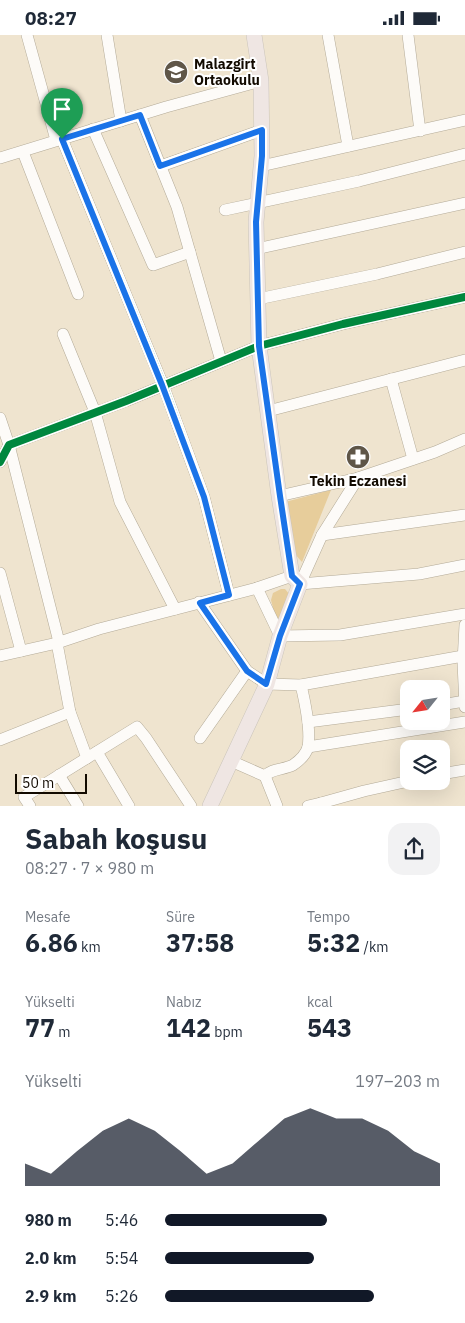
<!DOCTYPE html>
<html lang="tr">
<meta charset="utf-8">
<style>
body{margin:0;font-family:"IBM Plex Sans",sans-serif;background:#f2f2f3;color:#1f2937;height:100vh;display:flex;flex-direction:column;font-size:19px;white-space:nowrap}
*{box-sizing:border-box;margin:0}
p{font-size:16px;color:#747a83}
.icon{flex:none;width:28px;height:28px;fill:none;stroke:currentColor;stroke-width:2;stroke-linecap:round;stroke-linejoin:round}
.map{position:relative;height:771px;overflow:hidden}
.sheet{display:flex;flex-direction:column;background:#fff;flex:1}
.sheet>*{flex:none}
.needle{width:32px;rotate:240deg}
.fabs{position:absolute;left:400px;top:645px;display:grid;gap:10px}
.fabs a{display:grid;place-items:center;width:50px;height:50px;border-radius:10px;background:#fff;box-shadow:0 5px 20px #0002;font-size:25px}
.scale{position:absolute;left:15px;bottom:12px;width:72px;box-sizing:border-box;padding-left:5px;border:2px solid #120a00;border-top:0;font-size:14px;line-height:18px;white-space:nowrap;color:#120a00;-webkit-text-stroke:4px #fff;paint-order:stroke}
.pin{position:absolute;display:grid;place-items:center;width:42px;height:42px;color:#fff;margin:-51px -21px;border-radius:50% 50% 50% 0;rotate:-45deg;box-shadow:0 0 5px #0007}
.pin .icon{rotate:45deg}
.round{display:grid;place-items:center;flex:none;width:52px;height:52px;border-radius:15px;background:#f2f2f3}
.head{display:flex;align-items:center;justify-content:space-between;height:85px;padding:0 25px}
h1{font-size:28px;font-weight:700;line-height:38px}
.figures{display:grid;grid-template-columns:repeat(3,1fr);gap:8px;height:85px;padding:5px 25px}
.figures div{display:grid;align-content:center}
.figures b{font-size:25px;font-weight:700}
.figures small{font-size:14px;font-weight:400}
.figures p{font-size:14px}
.chart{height:140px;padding:10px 25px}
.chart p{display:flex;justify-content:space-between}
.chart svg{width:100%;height:90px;margin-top:5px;fill:#111827;opacity:.7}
ul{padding:0 25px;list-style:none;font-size:16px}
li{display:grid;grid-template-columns:80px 60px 1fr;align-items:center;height:38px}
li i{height:12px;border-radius:6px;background:#111827}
.status{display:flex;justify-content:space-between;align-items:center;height:35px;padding:0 25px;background:#fff;direction:ltr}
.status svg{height:14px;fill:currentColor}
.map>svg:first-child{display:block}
</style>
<div class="status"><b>08:27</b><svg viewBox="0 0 49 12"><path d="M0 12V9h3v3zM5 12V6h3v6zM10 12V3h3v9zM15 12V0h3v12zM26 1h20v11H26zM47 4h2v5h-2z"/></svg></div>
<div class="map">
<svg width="465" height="771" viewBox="0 0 465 771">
<rect width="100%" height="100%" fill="#efe4cf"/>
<!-- green -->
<g fill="#e7cd9b">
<polygon points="331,455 302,527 294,518 285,467"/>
<polygon points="281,554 285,554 290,560 277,588 271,565 273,558"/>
</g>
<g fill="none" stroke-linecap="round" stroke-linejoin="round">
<!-- minor casing -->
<g stroke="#b3aa97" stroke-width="12">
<g id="minor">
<polyline points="27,0 56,105"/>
<polyline points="107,0 121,86"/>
<polyline points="328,0 348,111"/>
<polyline points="408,0 420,96"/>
<polyline points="140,80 177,172 221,326"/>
<polyline points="93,94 153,230 190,217"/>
<polyline points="62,104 163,350 204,462 229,560"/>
<polyline points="23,117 78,259"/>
<polyline points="0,123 166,72 261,46"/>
<polyline points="161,131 262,95"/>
<polyline points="261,131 465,85"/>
<polyline points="225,175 359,146 465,119"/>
<polyline points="256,214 465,168"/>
<polyline points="258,264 377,239 465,217"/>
<polyline points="63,299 95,377 120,467 175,574"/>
<polyline points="391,344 413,424"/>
<polyline points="268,376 465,325"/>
<polyline points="0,383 9,410 59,607"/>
<polyline points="465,404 435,417 358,443 322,500 300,549 419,539 465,530"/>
<polyline points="0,427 9,410 126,366 259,311 343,289 465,262"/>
<polyline points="279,461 358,443"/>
<polyline points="322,500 465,480"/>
<polyline points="0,538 21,616"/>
<polyline points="257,553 280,601 340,600 465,579"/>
<polyline points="199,567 247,636 267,649 301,650 463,621"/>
<polyline points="465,590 463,627 465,672"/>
<polyline points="57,608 70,677 87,723"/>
<polyline points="0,621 57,608 99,594 257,553 292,541"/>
<polyline points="441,670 465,666"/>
<polyline points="308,687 409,674"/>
<polyline points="200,703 247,636"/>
<polyline points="0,705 70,677"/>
<polyline points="308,712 465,687"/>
<polyline points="97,717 129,771"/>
<polyline points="231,726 265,741 277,771"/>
<polyline points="441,739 465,735"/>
<polyline points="59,740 78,771"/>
<path d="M265,741c7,-8 19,-6 28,-11 6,-4 13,-11 15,-18 3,-17 -3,-45 -7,-62"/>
<polyline points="30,771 24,762 137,692 146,703 191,771"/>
<polyline points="308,771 321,768"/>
<polyline points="321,771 321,768 364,756 409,746"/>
</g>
</g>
<!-- major casing -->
<g stroke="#cac4ba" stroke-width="16">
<polyline id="major" points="210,771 267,649 280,601 300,549 292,541 279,461 259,311 256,187 262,121 261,46 254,0"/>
</g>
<!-- minor -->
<use href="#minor" stroke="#fdfbf8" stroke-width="11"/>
<!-- major -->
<use href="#major" stroke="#efe6e3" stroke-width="15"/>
<!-- cycleway casing -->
<g stroke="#fff" stroke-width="11">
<g id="cycleway">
<polyline points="62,104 163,350 204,462 229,560"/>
<polyline points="0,427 9,410 126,366 259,311 343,289 465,262"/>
</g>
</g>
<!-- cycleway -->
<use href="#cycleway" stroke="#00873e" stroke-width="8"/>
</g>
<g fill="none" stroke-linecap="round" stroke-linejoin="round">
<!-- route casing -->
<g stroke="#fff" stroke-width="10">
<polygon id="route" points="140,80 160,131 262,95 262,121 256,187 259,311 280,461 292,541 300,549 280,601 266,649 247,636 200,568 229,560 204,462 162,350 62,104"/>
</g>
<!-- route -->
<use href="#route" stroke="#1a73e8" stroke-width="6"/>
</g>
<!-- icons -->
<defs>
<g id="school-disc" transform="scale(1.25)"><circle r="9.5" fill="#5f5648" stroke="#fff"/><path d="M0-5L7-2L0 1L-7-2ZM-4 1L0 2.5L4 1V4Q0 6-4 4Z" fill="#fff"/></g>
<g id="pharmacy-disc" transform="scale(1.25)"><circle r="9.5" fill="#5f5648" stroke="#fff"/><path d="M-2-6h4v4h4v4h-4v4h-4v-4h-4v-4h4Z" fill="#fff"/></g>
</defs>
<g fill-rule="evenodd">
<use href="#school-disc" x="176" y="37"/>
<use href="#pharmacy-disc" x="358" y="422"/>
</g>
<g text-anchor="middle" stroke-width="4" stroke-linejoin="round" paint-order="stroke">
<!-- poi labels -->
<g font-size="14" font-weight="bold" fill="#120a00" stroke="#fff" text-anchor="start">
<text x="194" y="34">Malazgirt<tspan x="194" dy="16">Ortaokulu</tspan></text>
<text x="358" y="451" text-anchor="middle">Tekin Eczanesi</text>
</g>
</g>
</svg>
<div class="fabs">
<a><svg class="needle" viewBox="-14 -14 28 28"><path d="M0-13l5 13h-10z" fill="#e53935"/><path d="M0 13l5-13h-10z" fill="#747a83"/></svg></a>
<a><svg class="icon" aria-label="layers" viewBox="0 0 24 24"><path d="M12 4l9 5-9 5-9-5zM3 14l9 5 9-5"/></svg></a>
</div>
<div class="scale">50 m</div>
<div class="pin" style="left:62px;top:104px;background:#1e9e55"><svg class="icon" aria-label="arrive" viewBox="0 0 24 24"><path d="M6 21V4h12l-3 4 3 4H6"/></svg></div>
</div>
<section class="sheet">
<div class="head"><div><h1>Sabah koşusu</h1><p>08:27 · 7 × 980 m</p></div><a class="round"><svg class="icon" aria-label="share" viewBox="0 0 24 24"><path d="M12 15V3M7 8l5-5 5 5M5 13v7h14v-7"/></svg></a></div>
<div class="figures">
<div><p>Mesafe</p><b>6.86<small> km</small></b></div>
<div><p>Süre</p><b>37:58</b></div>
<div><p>Tempo</p><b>5:32<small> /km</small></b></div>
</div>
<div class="figures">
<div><p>Yükselti</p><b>77<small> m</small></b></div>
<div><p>Nabız</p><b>142<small> bpm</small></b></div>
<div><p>kcal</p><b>543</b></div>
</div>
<div class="chart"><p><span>Yükselti</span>197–203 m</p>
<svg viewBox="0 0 160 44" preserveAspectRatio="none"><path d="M0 44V33L10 38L20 27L30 17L40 11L50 17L60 27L70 38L80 33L90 22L100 11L110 6L120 11L130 11L140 17L150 27L160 33V44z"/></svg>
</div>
<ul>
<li><b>980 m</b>5:46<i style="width:59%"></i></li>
<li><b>2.0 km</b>5:54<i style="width:54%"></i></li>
<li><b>2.9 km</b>5:26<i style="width:76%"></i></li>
</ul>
</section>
